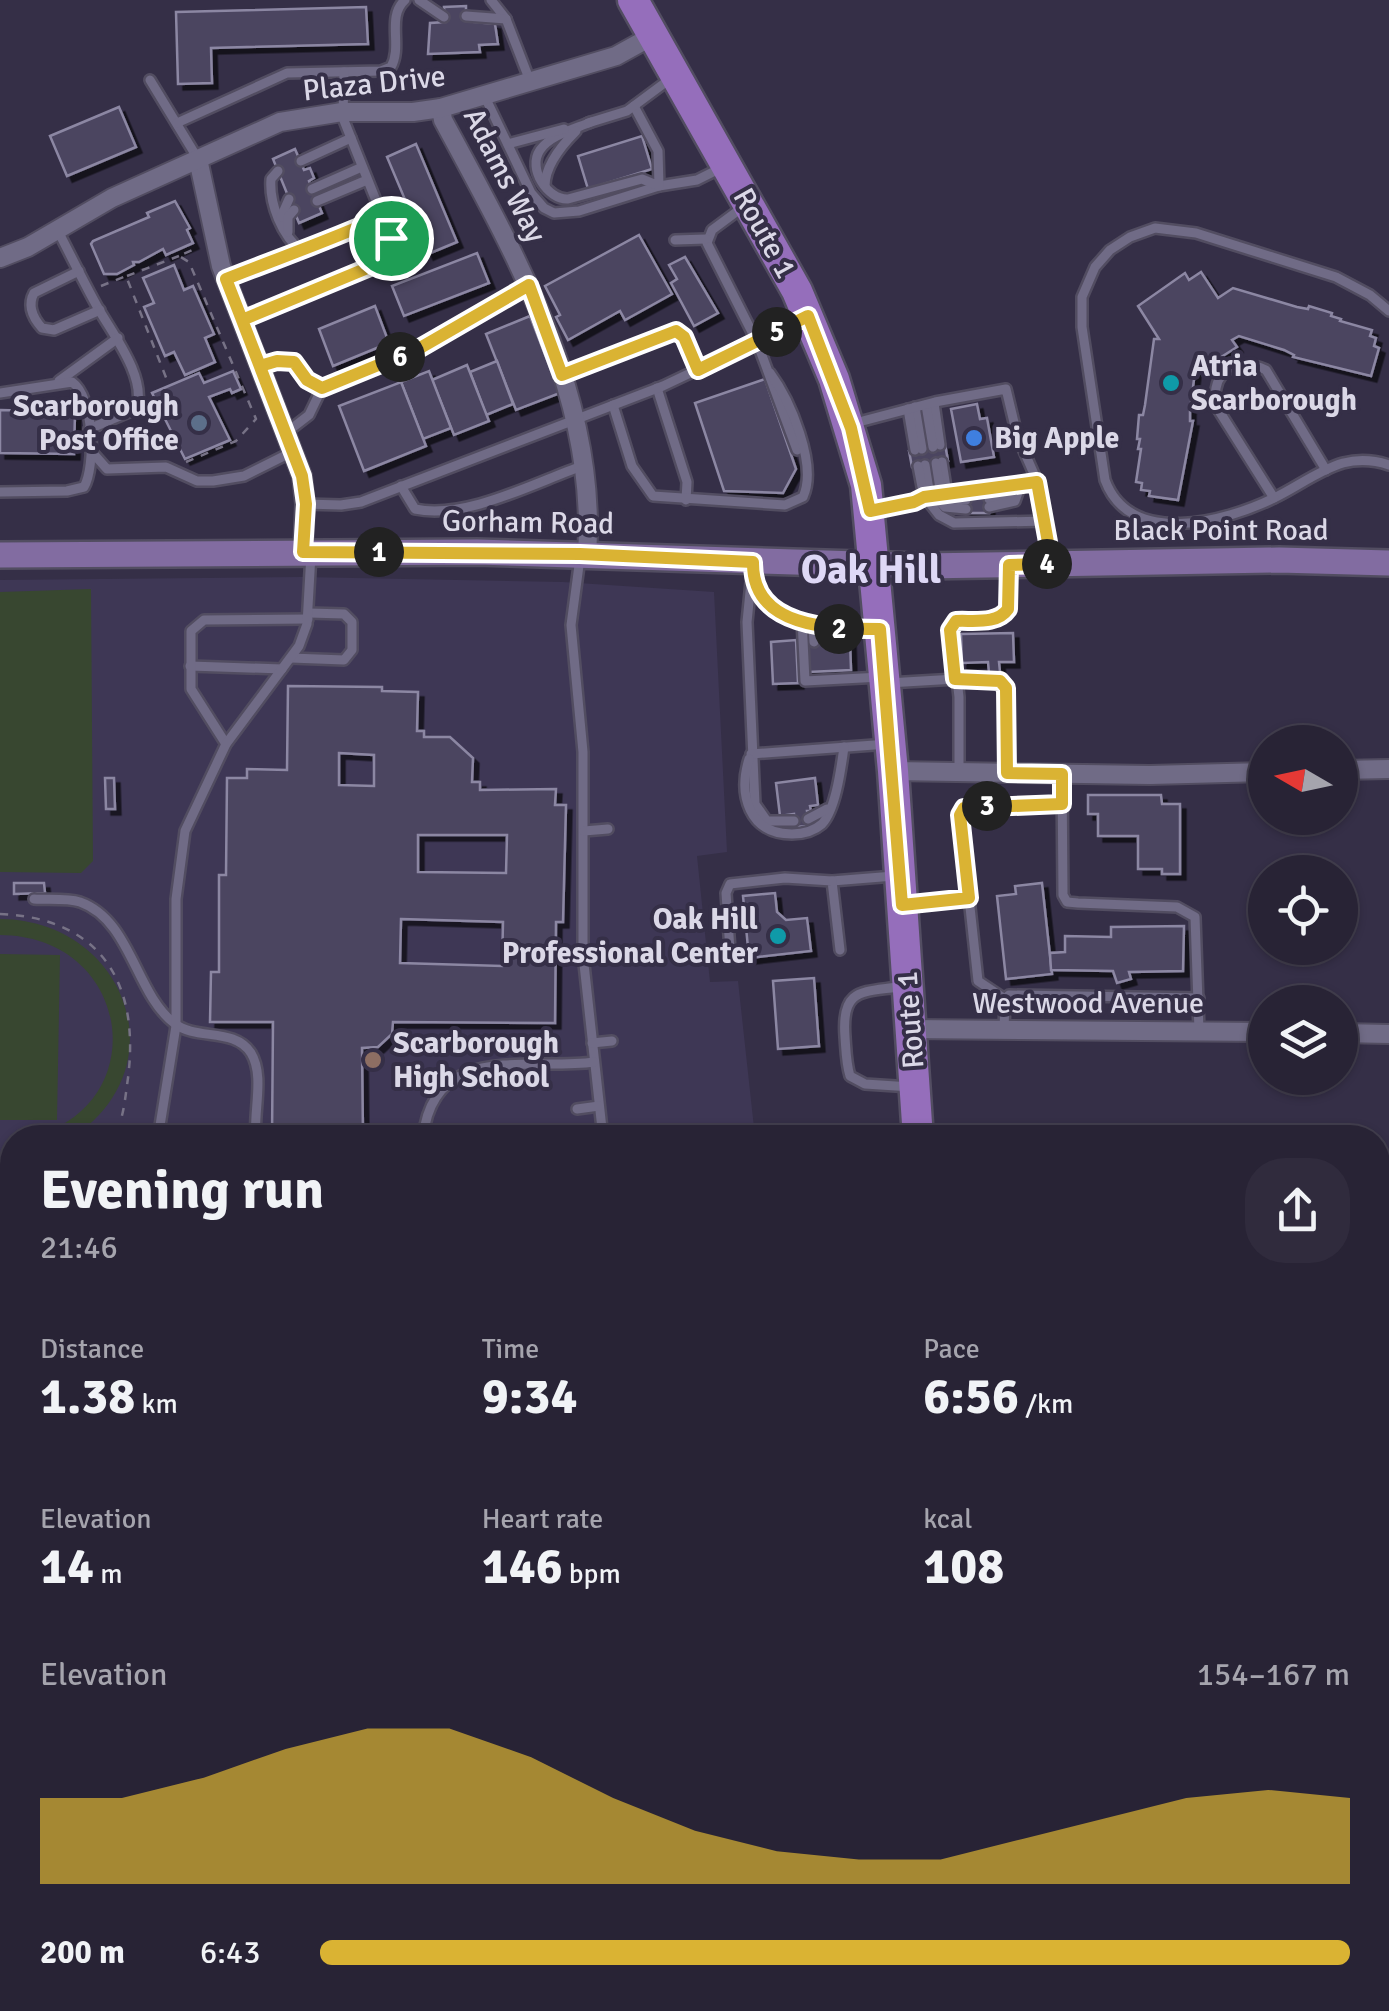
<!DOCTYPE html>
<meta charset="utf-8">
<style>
body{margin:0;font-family:Signika,sans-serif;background:#302b3d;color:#f1f3f6;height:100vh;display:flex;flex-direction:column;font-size:38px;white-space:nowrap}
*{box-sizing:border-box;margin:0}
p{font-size:32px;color:#a5a4ad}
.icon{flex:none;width:55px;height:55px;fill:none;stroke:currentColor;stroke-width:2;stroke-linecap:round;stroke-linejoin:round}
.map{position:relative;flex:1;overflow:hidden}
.panel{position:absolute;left:0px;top:1125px;width:1390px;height:888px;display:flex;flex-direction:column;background:#282335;border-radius:40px 40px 0 0;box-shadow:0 2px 8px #0004,0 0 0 2px #444050}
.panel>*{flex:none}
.needle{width:65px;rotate:279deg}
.fabs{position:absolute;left:1248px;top:725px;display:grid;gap:20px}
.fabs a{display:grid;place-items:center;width:110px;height:110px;border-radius:50%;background:#282335;box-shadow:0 2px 8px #0004,0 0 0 2px #444050;font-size:50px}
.pin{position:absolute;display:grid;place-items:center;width:85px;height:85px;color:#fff;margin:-42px;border:5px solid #fff;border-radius:50%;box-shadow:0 2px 10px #0007}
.km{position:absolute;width:50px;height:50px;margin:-25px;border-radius:50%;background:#222;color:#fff;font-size:28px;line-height:50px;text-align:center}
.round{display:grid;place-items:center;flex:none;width:105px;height:105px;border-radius:40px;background:#302b3d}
.summary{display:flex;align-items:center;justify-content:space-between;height:170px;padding:0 40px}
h1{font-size:55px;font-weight:800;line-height:75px}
.stats{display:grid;grid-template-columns:repeat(3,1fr);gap:15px;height:170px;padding:10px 40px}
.stats div{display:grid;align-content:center}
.stats b{font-size:50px;font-weight:800}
.stats small{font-size:28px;font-weight:400}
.stats p{font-size:28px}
.chart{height:280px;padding:20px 40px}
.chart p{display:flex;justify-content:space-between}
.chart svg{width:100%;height:180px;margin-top:10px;fill:#dab333;opacity:.7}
ul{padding:0 40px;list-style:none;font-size:32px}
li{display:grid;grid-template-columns:160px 120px 1fr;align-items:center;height:75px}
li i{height:25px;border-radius:12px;background:#dab333}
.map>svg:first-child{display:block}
</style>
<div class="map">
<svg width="1389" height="2011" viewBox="0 0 1389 2011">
<defs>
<filter id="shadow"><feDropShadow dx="5.5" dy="5.5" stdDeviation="0" flood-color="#0009"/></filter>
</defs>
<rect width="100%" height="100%" fill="#352f47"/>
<!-- built -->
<polygon fill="#3e3755" points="302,577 563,582 714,592 727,852 697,856 710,982 738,981 755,1137 12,1138 12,1665 0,1666 0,580"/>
<!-- green -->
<g fill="#384730">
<polygon points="91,589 93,861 81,873 0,872 0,592"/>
<path d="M0,919c125,1 180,147 73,218h-43c125,-30 103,-201 -30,-202z"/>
<polygon points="0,954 60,955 57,1120 0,1120"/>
<rect x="130" y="2000" width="601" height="11"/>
</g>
<!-- forest -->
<polygon fill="#54654a" points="583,2000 688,2000 688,2011 589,2011"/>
<!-- building -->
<g fill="#4b4561" stroke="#8c87a3" stroke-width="2.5" fill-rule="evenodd" filter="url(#shadow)">
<polygon points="466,6 466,21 495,24 498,44 479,45 480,52 428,54 430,23 445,22 444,7"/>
<polygon points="366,7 368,44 211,48 212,83 178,84 176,12"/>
<polygon points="119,107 136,147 67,176 50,136"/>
<polygon points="642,136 652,169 588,189 578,156"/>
<polygon points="416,144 457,242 428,254 387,157"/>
<polygon points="295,149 304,170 310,168 314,178 309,181 322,213 299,223 273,159"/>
<polygon points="175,201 190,228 187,230 193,243 166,255 163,249 139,262 133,262 134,265 117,274 104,274 91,244 93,241 149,217 147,213"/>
<polygon points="639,235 672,294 625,320 620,311 568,340 556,317 560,315 545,286"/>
<polygon points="477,253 489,283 404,316 392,286"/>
<polygon points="685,257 718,313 694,326 671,283 677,279 669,265"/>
<polygon points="174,265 184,290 193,286 214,334 205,338 215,362 185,375 174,352 165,356 144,307 154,303 143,278"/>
<polygon points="1201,272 1218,298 1233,288 1297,307 1308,309 1309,306 1332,313 1331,316 1341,319 1340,321 1372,330 1370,336 1376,338 1374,346 1379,348 1371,376 1293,357 1294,355 1284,350 1239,336 1232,340 1237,347 1207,366 1203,359 1196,364 1190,410 1190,421 1193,421 1178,500 1149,496 1150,491 1141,490 1142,483 1136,482 1141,449 1138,449 1140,439 1137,439 1139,415 1143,415 1145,405 1154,339 1159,339 1138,306 1185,273 1189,280"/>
<polygon points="375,306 389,343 333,366 319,329"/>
<polygon points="530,316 560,393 516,410 486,334"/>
<polygon points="497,361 513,404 486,415 470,372"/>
<polygon points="467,365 489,421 454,435 432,380"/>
<polygon points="233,371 241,389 232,393 230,389 209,397 230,440 185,459 152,393 199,373 204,383"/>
<polygon points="429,371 451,428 423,439 401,382"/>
<polygon points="765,379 796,469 783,493 724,491 695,403"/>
<polygon points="401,382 426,446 364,471 339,406"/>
<polygon points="977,404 980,419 987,418 994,457 961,462 951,409"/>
<polygon points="0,410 75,412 74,454 0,453"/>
<polygon points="945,444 948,461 912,467 909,451"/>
<polygon points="989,496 989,513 966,513 966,497"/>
<polygon points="1013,633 1014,662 999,662 1000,672 989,673 988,662 962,663 961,634"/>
<polygon points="796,640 798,683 773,684 771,642"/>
<polygon points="850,640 851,670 808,672 807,642"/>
<path d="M288,686l94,1v4l36,1 -1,39h7v6h26l23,21 -1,24h8v8l76,-1 -1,16h11l-3,117h-7l-1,101 -162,-1 -1,12 -14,13 -16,1 1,90h-91l1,-116h-63l1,-50h8v-97h7l1,-97h20v-9l40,1zM339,753l35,2v31l-35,-1zM418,835h89l-1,38 -88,-1zM401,919l102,3 -1,44 -102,-3z"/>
<polygon points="105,778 114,778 115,809 106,809"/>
<polygon points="815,778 818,805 810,806 811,811 807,811 809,826 795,827 794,814 780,816 776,783"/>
<polygon points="1088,795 1161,795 1162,804 1180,804 1180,874 1162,874 1162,869 1138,869 1138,836 1098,836 1098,814 1088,814"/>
<polygon points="14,883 44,883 45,893 14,894"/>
<polygon points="1042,883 1052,974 1006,979 997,896 1016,894 1015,886"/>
<polygon points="775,893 777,912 786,920 807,918 811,951 749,958 743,896"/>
<polygon points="1184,926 1183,971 1129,972 1131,979 1117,983 1113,971 1051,970 1050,953 1065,952 1065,936 1111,937 1111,927"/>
<polygon points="814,978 819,1046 778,1049 773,981"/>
<polygon points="1389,1620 1389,1685 1378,1696 1378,1631"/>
<polygon points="1266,2000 1315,2000 1307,2008 1310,2011 1255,2011"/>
</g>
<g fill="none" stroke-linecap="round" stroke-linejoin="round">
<!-- lane casing -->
<g stroke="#524d61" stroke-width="14">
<g id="lane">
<polyline points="419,0 444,17"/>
<polyline points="491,0 506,19 530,81"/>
<polyline points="466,16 506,19"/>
<polyline points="150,80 198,159"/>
<polyline points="485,97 531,193 544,208 554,213 579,211 659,186 697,180 721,168"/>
<path d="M591,122c-16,7 -41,13 -51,28 -13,19 8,50 28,49l74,-20 17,7 -1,-35 -24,-45"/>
<path d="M177,123l110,-50 94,-2 10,-4c12,-21 -5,-50 14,-67"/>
<polyline points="588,123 627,111 670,79"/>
<polyline points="508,144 564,129"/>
<polyline points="301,161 351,138"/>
<path d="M278,171l-7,8c-2,24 11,58 31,72"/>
<path d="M545,186c0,-20 17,-41 31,-55"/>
<polyline points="312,189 362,167"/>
<polyline points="317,201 367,180"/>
<polyline points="743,207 712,230 707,243 757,342 797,450"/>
<polyline points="281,217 289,199"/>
<path d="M58,231c13,25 26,52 40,77 14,25 50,71 38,101l-47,20"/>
<polyline points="288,232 288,217 294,210"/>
<polyline points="675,240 706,239"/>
<path d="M79,271l-45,22c-7,13 -1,25 8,35l12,2 46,-20"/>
<path d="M226,279c53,-22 105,-39 157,-62"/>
<path d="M1389,311l-19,-16 -34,-18 -140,-44 -41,-5 -25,9 -20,13 -15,17 -13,30v30l23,153c25,68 120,42 169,18 23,-11 45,-28 69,-35 16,-4 31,-3 46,2"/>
<polyline points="242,320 375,265 392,250 391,238 343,118 344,72"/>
<polyline points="261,365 277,361 294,363 313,386 322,388 309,415 287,432"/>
<polyline points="562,375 676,331 684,337 698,370"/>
<polyline points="59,381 118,338"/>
<polyline points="322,388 420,347 529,285"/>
<polyline points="657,388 687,482 686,500"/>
<path d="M0,393l72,-11c22,15 24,84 12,105l-17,4 -67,1"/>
<polyline points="934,403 940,445"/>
<path d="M613,405l19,61 21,30 132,9 18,-8c15,-32 -13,-97 -33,-124"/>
<polyline points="926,405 933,447"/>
<polyline points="915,407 922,449"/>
<polyline points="908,409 915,450"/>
<polyline points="855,423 935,402 1006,389 1017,435 1037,481 1052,561"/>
<polyline points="91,451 107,469 166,467 197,481 213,481 244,476 292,452"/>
<polyline points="942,462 947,494"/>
<polyline points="936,463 941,495"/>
<polyline points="925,465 930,496"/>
<polyline points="918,466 924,497"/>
<path d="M401,486l14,23c50,11 119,-26 167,-43"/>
<polyline points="934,496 945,507 966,509"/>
<polyline points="925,497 939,515 954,523 1046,521"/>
<polyline points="939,498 966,500"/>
<path d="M1274,498l-58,-92c-5,-35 19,-50 50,-36l60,100"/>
<polyline points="989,499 1010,495 1019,486"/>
<polyline points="305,504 341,505 361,502 663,386 802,320"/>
<polyline points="989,507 1015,501 1021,484"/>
<polyline points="873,510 914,503 924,497 1037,481"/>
<polyline points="580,558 571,625 583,752 583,955 603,1138"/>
<polyline points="753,562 747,622 755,804 767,821 794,821"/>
<path d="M755,582c15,46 77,47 119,47"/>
<polyline points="802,620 805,681 881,677"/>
<polyline points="813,623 814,642"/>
<polyline points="291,658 344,660 352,650 352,622 344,614 309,613"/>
<polyline points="190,666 282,669"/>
<polyline points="888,683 973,678 1004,684 1007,773"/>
<polyline points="226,744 191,689 191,631 204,620 308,619"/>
<polyline points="751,754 888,744"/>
<path d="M749,759c-11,36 0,75 43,75 11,0 22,-3 30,-10 14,-15 19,-56 22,-77"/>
<path d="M959,772v-75l-8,-71 4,-5c18,-1 42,4 53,-12l1,-40"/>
<polyline points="1062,774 1063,895 1067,902 1078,903 1177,907 1195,917 1199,1031"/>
<polyline points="808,819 827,809"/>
<polyline points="584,831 608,829"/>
<polyline points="832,881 894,876"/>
<path d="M34,899c14,1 33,-1 46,3 51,18 55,91 94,121 22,18 60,4 77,30 14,23 2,59 5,85"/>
<polyline points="910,904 969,898"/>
<polyline points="730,950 726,893 730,884 785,878 832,881 840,950"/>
<path d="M904,986c-41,7 -63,0 -59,51 1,13 1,26 5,39l15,8 46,3"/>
<polyline points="1005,999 978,981 960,815 964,808 975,806 1062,805"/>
<polyline points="1004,1030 1005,999 1009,995 1199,998"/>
<polyline points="592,1043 612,1041"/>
<polyline points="577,1109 599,1106"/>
<polyline points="158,1138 176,1026 176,899 185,831 226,744 299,646 307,624 311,554"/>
<path d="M423,1138c10,-97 106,-67 171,-76"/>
<polyline points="853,1138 910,1130"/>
<polyline points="1378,1761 1389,1751"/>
<polyline points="742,2000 742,2011"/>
</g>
</g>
<!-- street casing -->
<g stroke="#524d61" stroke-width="22">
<g id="street">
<path d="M441,108l2,12c72,134 155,277 144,434"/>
<polyline points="198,159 221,266 302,476 305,504 303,552"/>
<polyline points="0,258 28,247 112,198 280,122 342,112 413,112 441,108 616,56 654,35"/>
<polyline points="1340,770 1389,769"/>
<polyline points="893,771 1150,775 1265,772"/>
<polyline points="910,1029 1265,1032"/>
<polyline points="1340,1033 1389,1034"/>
<polyline points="1378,1234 1389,1234"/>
<polyline points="0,1240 12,1240"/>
<polyline points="1378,1440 1389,1440"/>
<polyline points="190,2000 190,2011"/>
<polyline points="1088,2011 1103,2000"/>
</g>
</g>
<!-- secondary casing -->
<g stroke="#524d61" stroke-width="30">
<polyline id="secondary" points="0,555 477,552 922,566 1279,560 1389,563"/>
</g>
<!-- primary casing -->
<g stroke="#524d61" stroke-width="35">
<g id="primary">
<polyline points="633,0 797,291 834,379 866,485 893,771 918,1138"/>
<polyline points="969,2000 969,2011"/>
</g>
</g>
<!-- path -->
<g stroke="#777286" stroke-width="2.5" stroke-dasharray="8 8" stroke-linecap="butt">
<polyline points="127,276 179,256"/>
<polyline points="101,286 126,276 167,380"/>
<polyline points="186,462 236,441 256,419 189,262 179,256 197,248"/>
<path d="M0,914c101,4 140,69 128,164 -3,20 -4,42 -15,60"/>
<polyline points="0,1192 12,1188"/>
<polyline points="554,2000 555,2011"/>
<polyline points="518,2011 532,2000"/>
</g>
<!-- lane -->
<use href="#lane" stroke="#706b86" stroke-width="9"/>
<!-- street -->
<use href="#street" stroke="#706b86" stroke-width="18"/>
<!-- secondary -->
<use href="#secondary" stroke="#826ca1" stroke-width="25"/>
<!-- primary -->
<use href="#primary" stroke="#956ebb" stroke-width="30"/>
</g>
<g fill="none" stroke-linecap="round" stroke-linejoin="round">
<!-- route casing -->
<g stroke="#fff" stroke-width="20">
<path id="route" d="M391,238l1,12 -10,12 -140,58 60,156 4,28 -3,48 277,2 173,8c-1,66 77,67 127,67l22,276 67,-7 -9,-83 4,-7 98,-4v-30l-55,-1 -1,-85 -6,-7 -45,-2 -5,-49 6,-9c17,-1 41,4 52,-12l1,-44 43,-1 -15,-82 -113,15 -10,5 -44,9 -19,-83 -43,-112 -110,54 -14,-33 -8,-6 -114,44 -33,-90 -109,63 -98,40 -15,-8 -13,-18 -17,-1 -17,5 -34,-87c53,-21 105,-39 156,-62l9,21"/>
</g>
<!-- route -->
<use href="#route" stroke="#dab333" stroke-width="12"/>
</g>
<!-- markers -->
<g fill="#0f9aa8" stroke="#352f47" stroke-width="4">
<circle cx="1171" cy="383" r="10"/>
<circle cx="778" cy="936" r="10"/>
</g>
<circle fill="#5c6f8a" stroke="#352f47" stroke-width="4" cx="199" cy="423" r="10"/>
<circle fill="#3f7fe0" stroke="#352f47" stroke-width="4" cx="974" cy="438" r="10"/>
<circle fill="#8d6e63" stroke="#352f47" stroke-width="4" cx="373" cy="1060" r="10"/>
<g text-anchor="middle" stroke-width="8" stroke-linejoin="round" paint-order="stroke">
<!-- street labels -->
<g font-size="30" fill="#dbd8e7" stroke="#352f47">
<text transform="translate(374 83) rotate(-6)" y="10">Plaza Drive</text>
<text transform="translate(505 175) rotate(63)" y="10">Adams Way</text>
<text transform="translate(765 233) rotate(61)" y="10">Route 1</text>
<text transform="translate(528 522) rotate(1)" y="10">Gorham Road</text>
<text x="1221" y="540">Black Point Road</text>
<text x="1088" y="1013">Westwood Avenue</text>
<text transform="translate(910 1020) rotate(-94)" y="10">Route 1</text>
</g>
<!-- poi labels -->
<g font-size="30" font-weight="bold" fill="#dbd8e7" stroke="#352f47" text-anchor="start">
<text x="1191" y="376">Atria<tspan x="1191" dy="34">Scarborough</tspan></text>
<text x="179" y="416" text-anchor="end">Scarborough<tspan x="179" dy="34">Post Office</tspan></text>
<text x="994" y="448">Big Apple</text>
<text x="758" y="929" text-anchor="end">Oak Hill<tspan x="758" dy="34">Professional Center</tspan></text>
<text x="393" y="1053">Scarborough<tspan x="393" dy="34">High School</tspan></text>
</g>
<!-- district labels -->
<g font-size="40" font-weight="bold" fill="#ded8f6" stroke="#352f47">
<text x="871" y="583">Oak Hill</text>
</g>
</g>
</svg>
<div class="fabs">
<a><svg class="needle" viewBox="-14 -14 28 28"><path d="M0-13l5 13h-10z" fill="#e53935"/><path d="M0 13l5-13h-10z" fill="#a5a4ad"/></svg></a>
<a><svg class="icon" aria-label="locate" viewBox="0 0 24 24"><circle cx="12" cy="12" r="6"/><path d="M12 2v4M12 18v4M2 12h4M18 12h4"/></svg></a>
<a><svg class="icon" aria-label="layers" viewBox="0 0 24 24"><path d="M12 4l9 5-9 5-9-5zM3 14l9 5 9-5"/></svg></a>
</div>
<div class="pin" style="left:391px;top:238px;background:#1e9e55"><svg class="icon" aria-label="arrive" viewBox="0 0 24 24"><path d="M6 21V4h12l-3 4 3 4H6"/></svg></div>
<b class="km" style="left:379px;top:552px">1</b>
<b class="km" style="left:839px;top:629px">2</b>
<b class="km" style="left:987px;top:806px">3</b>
<b class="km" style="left:1047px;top:564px">4</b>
<b class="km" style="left:777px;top:332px">5</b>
<b class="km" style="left:400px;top:357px">6</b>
<section class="panel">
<div class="summary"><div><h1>Evening run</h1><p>21:46</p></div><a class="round"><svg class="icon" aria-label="share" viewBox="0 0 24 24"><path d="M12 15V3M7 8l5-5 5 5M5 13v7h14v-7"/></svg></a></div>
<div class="stats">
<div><p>Distance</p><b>1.38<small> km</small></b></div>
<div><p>Time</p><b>9:34</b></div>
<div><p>Pace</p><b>6:56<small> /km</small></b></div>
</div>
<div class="stats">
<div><p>Elevation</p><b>14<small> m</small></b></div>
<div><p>Heart rate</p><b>146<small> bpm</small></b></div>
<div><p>kcal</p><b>108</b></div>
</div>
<div class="chart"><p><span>Elevation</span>154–167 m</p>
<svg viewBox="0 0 160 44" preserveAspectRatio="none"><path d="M0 44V23L10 23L20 18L30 11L40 6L50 6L60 13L70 23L80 31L90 36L100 38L110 38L120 33L130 28L140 23L150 21L160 23V44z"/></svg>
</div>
<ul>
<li><b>200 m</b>6:43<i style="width:100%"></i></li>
</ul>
</section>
</div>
